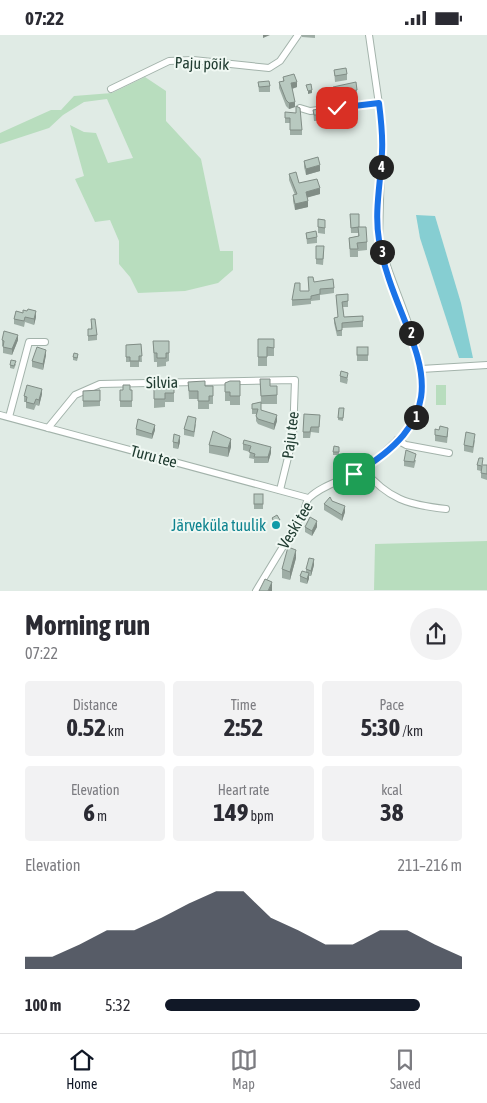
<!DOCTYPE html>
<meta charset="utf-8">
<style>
body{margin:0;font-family:"Asap Condensed",sans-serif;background:#f2f2f3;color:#2b2b33;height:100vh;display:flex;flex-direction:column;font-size:19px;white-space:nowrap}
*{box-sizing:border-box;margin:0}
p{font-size:16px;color:#7c7c81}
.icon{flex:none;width:28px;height:28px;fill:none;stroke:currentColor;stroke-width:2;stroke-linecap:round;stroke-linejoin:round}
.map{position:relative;height:556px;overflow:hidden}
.side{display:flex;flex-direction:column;background:#fff;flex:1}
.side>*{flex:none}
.pin{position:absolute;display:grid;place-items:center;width:42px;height:42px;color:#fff;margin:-21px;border-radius:10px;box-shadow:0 2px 8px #0006}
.km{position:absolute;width:25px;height:25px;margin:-12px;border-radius:50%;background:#222;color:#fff;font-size:14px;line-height:25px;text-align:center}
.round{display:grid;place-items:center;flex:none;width:52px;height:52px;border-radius:26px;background:#f2f2f3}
.headline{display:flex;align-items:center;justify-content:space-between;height:85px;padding:0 25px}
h1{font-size:28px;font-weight:700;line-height:38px}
.metrics{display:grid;grid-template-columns:repeat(3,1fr);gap:8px;height:85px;padding:5px 25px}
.metrics div{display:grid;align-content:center;border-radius:5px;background:#f2f2f3;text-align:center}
.metrics b{font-size:25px;font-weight:700}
.metrics small{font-size:14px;font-weight:400}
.metrics p{font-size:14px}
.chart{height:140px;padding:10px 25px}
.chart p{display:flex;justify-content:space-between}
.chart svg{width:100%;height:90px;margin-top:5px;fill:#111827;opacity:.7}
ul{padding:0 25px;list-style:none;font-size:16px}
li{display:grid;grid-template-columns:80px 60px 1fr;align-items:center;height:38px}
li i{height:12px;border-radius:6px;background:#111827}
.status{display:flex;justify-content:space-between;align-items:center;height:35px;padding:0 25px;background:#fff;direction:ltr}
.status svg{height:14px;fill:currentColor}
.tabs{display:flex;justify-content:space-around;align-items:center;height:70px;border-top:1px solid #e1e1e2;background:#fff;font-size:14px;color:#7c7c81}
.tabs a{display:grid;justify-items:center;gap:2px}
.tabs .active{color:#111827}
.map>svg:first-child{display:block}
</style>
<div class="status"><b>07:22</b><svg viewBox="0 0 49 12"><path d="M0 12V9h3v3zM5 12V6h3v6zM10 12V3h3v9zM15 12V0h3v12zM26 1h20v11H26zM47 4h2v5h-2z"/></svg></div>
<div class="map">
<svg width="487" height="556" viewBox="0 0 487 556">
<rect width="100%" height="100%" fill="#e0ebe5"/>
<!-- green -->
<g fill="#b8ddbe">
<polygon points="145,42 166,56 166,86 201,124 220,216 233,216 233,235 218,248 185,256 138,258 130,242 119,229 119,206 110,185 95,187 75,144 84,141 70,90 84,97 96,98 108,128 133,123 107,64 84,67 63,80 49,93 0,109 0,98 51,75 61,75 74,61 112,58"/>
<rect x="436" y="350" width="10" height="20"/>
<polygon points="487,506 487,555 374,555 375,509"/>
</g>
<!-- water -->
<polygon fill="#86ced2" points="416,180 435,181 461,268 473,323 459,323 420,203"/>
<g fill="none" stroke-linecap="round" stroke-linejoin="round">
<!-- minor casing -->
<g stroke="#a3b3ab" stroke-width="8">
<g id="minor">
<polyline points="111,54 169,26 193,25 269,33 280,26 298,0"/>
<polyline points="300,73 310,76 379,68"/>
<polyline points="421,334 487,330"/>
<polyline points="0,380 308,463"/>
<polyline points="9,382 29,307 45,307"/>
<polyline points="48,393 75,360 100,349 295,345 293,402 280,455"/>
<polyline points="397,405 406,410 449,418"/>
<path d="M363,434c25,30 45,36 83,40"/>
<path d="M256,556l48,-79c1,-4 2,-11 5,-14 13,-13 35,-18 50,-27 13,-7 23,-16 33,-26 10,-9 22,-20 26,-33 16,-53 -27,-120 -39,-173l3,-114 -13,-90"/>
</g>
</g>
<!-- minor -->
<use href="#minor" stroke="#fff" stroke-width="6"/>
</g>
<!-- wall -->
<g fill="#9eada5">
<polygon points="302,0 315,0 315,3 302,2"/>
<polygon points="334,35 347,39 347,45 335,47"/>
<polygon points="283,42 297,52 292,54 295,72 289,74 286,71 279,53 279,47 283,46"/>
<polygon points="258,47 270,51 270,57 259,57"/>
<polygon points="333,52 357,55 357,60 337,64 336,61 334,62"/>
<polygon points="319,74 320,86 314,86 313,75"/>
<polygon points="285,77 302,95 302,100 290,100 290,88 285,88"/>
<polygon points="304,126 320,136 306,140 304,132"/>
<polygon points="289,139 299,148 320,159 307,162 308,172 295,175 293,166 293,160 295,160 289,145"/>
<polygon points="350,179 359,192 367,207 367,215 358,216 358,222 350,222 349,203 358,201 358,198 351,198"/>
<polygon points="318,184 325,185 325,199 318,198"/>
<polygon points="306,198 317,202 317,208 307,209"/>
<polygon points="316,211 324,217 323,230 316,229"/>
<polygon points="308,242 314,247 334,253 334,258 320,260 320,265 311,266 311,269 292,271 292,265 300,256 309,256"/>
<polygon points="348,259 348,272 343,272 344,282 363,281 363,292 342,293 342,301 337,301 334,288 334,283 338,282 336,260"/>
<polygon points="16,276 36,282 34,290 25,287 24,292 14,289 14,284"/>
<polygon points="91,284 97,300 97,305 88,306 88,294 91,294"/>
<polygon points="258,304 274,304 274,321 267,321 267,331 258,331"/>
<polygon points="2,305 18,305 12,320 3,318 3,311 2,311"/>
<polygon points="153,306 169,306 169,326 166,327 166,331 157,332 157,327 154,327"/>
<polygon points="141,309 142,327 139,327 139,332 130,332 130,327 126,327 126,310"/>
<rect x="357" y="312" width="11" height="14"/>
<polygon points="46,320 43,335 32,332 32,326"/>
<polygon points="73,322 78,322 77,326 73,325"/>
<polygon points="16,329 14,334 10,333 10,330"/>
<polygon points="341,336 348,344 347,349 340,347 340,341"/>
<polygon points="260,344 270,351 277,351 277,369 261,369 261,375 277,386 274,395 258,389 256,386 256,379 252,379 252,369 261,367"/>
<polygon points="240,346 240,370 230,370 230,366 225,366 225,348"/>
<polygon points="188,347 205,351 213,351 213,369 209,369 209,374 198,374 198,364 189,364"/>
<polygon points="174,350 174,367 165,367 165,372 154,373 154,351"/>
<polygon points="100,355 100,371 83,372 83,356"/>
<rect x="120" y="355" width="12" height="17"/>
<polygon points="42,359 39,371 36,370 34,375 26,373 26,367 24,367 24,361"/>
<polygon points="339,373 344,373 343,386 338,385"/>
<polygon points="320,380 319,398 311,397 310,403 303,403 303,397"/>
<polygon points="196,389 194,402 184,400 184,394"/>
<polygon points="136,394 155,395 152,404 136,400"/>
<polygon points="448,398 447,408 435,406 435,400"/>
<polygon points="475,405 473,418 464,416 464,410"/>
<polygon points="173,407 180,407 178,414 173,413"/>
<polygon points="243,409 271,418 268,428 254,428 254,424 249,423 250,417 243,415"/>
<polygon points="209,410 231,412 228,422 209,418"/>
<polygon points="339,415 339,420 333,420 333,417"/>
<polygon points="416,425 414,433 404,431 404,426"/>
<polygon points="477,430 487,430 487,445 481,443 481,436 477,435"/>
<rect x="254" y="459" width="9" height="15"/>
<polygon points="332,466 345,477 342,486 324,475 324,469"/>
<polygon points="272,483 280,490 275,493 272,489"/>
<polygon points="305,492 317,492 312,501 305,497"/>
<polygon points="296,523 290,545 282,543 282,534"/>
<polygon points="314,530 311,541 309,541 307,549 300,547 300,541 306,537 306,534"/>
</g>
<!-- shaded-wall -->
<g fill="#818d86">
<polygon points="263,0 270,0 263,3"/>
<polygon points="297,47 297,52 291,54 291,48"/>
<polygon points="312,55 312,58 308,59 308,56"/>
<polygon points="334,56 336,56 336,61 334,62"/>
<polygon points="295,67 295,72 289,74 289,68"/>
<polygon points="320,130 320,136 306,140 306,134"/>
<polygon points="320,153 320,159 306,163 306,157"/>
<polygon points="308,166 308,172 295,175 295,169"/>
<polygon points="36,276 36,282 34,290 34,284"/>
<polygon points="18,300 18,305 12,320 12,314"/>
<polygon points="46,315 46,320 43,335 43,329"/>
<polygon points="42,354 42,359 39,371 39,365"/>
<polygon points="277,380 277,386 274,395 274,389"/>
<polygon points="155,390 155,395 152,404 152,399"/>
<polygon points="180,401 180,407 178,414 178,408"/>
<polygon points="231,404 231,412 228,422 228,413"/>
<polygon points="271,412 271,418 268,428 268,422"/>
<polygon points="345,471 345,477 342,486 342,480"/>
<polygon points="280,485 280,490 275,493 275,487"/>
<polygon points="317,486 317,492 312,501 312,496"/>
<polygon points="296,515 296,523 290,545 290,537"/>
<polygon points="314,524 314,530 311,541 311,536"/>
<polygon points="309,538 309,544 307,549 307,544"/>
<polygon points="272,547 272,556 268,556"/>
</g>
<!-- building -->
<g fill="#b8c9c0" stroke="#818d86">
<polygon points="346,33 347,39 335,41 334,35"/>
<polygon points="294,39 297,47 291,48 295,67 289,68 286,65 279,47 284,46 283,42"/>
<polygon points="269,46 270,51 259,52 258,47"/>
<polygon points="356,47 357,55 337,59 336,56 334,56 333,52"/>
<polygon points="311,49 312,55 308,56 306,50"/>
<polygon points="296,71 300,73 302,95 290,95 290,83 285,83 285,77 296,78"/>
<polygon points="319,74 320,80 314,80 313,75"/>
<polygon points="318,122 320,130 306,134 304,126"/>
<polygon points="296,137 299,148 317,144 320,153 306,157 308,166 295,169 293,160 297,159 289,139"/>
<polygon points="350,179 359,179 359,192 351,193"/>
<polygon points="318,184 325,185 325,193 318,192"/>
<polygon points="358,192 366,192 367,207 357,208 358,214 350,214 349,203 359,201"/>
<polygon points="316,196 317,202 307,204 306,198"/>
<polygon points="316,211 324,211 323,224 316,224"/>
<polygon points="308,242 313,242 314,247 333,244 334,253 320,254 320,259 311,261 311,264 292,265 295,248 300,248 300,256 309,256"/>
<polygon points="348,259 348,266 342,267 344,282 363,281 363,286 342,288 342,295 337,296 334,283 338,282 336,260"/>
<polygon points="28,274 36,276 34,284 25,282 24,286 14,284 16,276 23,278 23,275 27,276"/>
<polygon points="91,284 95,284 97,300 88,301 88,294 92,294"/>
<polygon points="4,296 18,300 12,314 3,312 4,306 2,305"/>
<polygon points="258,304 274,304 274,313 267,312 267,322 258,322"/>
<polygon points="153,306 169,306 169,318 166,318 166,323 157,323 157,318 154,318"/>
<polygon points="141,309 142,321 139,321 139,326 130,326 130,322 126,322 126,310"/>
<polygon points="37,312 46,315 43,329 32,326"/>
<rect x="357" y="312" width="11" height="8"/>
<polygon points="74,318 78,319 77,323 73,322"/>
<polygon points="11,325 16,326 14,331 10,330"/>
<polygon points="341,336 348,338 347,343 340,341"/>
<polygon points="260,344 270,344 270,351 277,351 277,360 261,361"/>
<polygon points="205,346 205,351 213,351 213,361 209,361 209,366 198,366 198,356 189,356 188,347"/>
<polygon points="230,346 240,346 240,361 230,361 230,357 225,357 225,348"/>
<polygon points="27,350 42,354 39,365 36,364 34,369 26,367 27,362 24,361"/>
<polygon points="123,350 130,350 130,355 132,355 132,366 120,366 120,355 123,355"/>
<polygon points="174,350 174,358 165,358 165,364 154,364 154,351"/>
<polygon points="100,355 100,366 83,366 83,356"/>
<polygon points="261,367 261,375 277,380 274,389 258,384 256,381 258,374 252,374 252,369"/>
<polygon points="339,373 344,373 343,383 338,383"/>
<polygon points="304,379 320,380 319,392 311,392 310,397 303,397"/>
<polygon points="188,381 196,383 194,397 184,394"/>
<polygon points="138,384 155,390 152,399 136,394"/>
<polygon points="440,391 448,393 447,402 435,400 435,394 439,395"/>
<polygon points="213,396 231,404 228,413 209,410"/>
<polygon points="466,397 475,399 473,412 464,410"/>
<polygon points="174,399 180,401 178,408 173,407"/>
<polygon points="244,405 271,412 268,422 254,422 255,419 249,417 251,411 243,409"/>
<polygon points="334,411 339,412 339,417 333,417"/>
<polygon points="406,415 416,419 414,427 404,426"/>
<polygon points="479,423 483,423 482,430 487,430 487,439 481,438 482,431 477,430"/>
<rect x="254" y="459" width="9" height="10"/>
<polygon points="330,462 332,466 345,471 342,480 324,469"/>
<polygon points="277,480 280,485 275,487 272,483"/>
<polygon points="310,482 317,486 312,496 305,492"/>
<polygon points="288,512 296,515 290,537 282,534"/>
<polygon points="309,523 314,524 311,536 306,534"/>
<polygon points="302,536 309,538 307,544 300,541"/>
<polygon points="265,544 272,547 268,556 259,556"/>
</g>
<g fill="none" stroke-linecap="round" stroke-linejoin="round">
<!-- route casing -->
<g stroke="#fff" stroke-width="10">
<path id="route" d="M337,73l42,-5c2,16 4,33 3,49 -1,29 -8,59 -3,88 16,98 101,161 -25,234"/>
</g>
<!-- route -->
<use href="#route" stroke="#1a73e8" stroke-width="6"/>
</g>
<!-- markers -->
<circle fill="#0f9aa8" stroke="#f0f8f3" stroke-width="2" cx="276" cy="490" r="5"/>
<g text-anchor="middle" stroke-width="4" stroke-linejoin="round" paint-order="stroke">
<!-- street labels -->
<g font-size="16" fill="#203c31" stroke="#f0f8f3">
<text transform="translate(202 28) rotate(2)" y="6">Paju põik</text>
<text transform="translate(162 347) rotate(-1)" y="6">Silvia</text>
<text transform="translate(290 400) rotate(-83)" y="6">Paju tee</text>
<text transform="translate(154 421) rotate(15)" y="6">Turu tee</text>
<text transform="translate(295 490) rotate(-59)" y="6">Veski tee</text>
</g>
<!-- culture labels -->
<g font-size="16" fill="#0d838f" stroke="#f0f8f3" text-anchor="end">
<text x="266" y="496">Järveküla tuulik</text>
</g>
</g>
</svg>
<div class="pin" style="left:354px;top:439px;background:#1e9e55"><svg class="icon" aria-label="arrive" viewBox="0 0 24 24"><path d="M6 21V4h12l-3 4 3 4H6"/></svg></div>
<div class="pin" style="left:337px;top:73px;background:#d93025"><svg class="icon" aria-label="check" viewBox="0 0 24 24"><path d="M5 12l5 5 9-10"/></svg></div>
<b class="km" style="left:416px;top:382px">1</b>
<b class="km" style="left:411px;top:298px">2</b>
<b class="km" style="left:382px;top:217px">3</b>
<b class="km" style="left:381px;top:132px">4</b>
</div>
<section class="side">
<div class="headline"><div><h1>Morning run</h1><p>07:22</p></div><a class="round"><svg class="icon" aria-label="share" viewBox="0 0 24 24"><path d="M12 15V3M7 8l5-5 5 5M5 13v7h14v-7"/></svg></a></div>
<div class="metrics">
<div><p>Distance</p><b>0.52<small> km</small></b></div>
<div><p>Time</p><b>2:52</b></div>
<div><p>Pace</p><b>5:30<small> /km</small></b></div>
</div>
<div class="metrics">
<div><p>Elevation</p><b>6<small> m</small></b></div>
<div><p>Heart rate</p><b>149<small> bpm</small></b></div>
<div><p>kcal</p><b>38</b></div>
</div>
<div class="chart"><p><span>Elevation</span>211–216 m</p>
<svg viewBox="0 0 160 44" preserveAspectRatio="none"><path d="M0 44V38L10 38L20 32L30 25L40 25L50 19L60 12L70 6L80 6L90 19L100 25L110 32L120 32L130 25L140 25L150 32L160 38V44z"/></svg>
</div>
<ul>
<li><b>100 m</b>5:32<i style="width:86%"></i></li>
</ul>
</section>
<nav class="tabs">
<a class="active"><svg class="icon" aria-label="home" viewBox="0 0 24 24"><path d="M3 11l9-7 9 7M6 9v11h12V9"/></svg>Home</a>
<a><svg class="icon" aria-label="map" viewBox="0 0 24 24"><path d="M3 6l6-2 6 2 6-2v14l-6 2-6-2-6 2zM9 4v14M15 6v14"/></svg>Map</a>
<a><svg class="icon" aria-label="saved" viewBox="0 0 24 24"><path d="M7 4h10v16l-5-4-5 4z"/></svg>Saved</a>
</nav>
